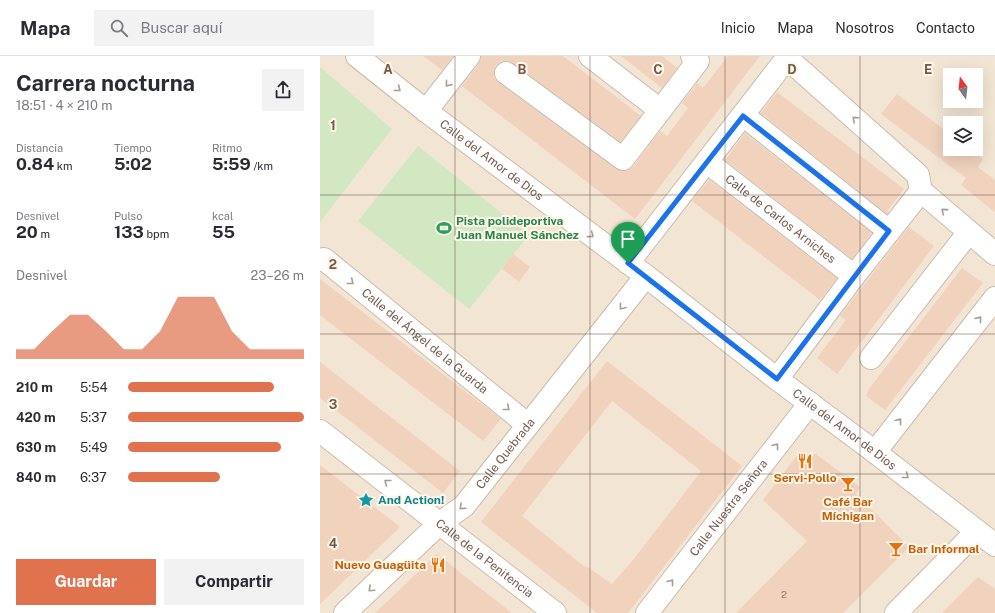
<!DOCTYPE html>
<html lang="es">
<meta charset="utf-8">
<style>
body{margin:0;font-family:"Public Sans",sans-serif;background:#f2f2f3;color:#2b2b33;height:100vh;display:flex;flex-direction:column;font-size:15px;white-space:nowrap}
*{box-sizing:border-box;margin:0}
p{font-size:13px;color:#7c7c81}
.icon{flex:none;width:22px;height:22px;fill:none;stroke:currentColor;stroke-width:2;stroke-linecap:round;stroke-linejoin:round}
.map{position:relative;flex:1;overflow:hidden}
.drawer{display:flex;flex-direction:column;background:#fff;width:320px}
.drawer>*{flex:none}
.needle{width:26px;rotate:345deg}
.tools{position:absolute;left:623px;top:12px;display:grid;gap:8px}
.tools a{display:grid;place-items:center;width:40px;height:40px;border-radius:0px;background:#fff;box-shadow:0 4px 16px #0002;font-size:20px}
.pin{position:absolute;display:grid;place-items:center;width:34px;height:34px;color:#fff;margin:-41px -17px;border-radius:50% 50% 50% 0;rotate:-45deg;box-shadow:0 0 4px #0007}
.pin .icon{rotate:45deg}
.round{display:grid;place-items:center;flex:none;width:42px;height:42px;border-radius:0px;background:#f2f2f3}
.overview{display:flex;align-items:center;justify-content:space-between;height:68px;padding:0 16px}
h1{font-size:22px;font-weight:700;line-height:30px}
.figures{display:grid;grid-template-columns:repeat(3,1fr);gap:6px;height:68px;padding:4px 16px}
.figures div{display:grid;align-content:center}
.figures b{font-size:17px;font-weight:700}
.figures small{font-size:11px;font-weight:400}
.figures p{font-size:11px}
.chart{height:112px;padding:8px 16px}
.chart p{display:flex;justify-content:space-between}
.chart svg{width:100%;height:72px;margin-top:4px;fill:#e1724e;opacity:.7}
.button{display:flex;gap:8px;margin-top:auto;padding:8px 16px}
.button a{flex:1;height:46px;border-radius:0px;background:#e1724e;color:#fff;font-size:16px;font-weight:700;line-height:46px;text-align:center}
.button a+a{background:#f2f2f3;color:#2b2b33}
ul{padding:0 16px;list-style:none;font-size:13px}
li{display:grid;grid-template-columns:64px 48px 1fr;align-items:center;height:30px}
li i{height:10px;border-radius:5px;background:#e1724e}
header{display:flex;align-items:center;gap:24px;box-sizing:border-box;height:56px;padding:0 20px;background:#fff;border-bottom:1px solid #e1e1e2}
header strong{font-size:19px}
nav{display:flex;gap:22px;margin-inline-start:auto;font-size:14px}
.search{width:280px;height:36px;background:#f2f2f3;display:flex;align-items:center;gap:10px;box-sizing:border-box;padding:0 14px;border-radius:0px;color:#7c7c81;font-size:15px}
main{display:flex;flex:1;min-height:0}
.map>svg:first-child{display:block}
</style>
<header>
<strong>Mapa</strong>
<div class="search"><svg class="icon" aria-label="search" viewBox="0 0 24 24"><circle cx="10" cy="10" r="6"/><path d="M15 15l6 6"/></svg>Buscar aquí</div>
<nav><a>Inicio</a><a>Mapa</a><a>Nosotros</a><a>Contacto</a></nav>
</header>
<main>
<section class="drawer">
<div class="overview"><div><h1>Carrera nocturna</h1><p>18:51 · 4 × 210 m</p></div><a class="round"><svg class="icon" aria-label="share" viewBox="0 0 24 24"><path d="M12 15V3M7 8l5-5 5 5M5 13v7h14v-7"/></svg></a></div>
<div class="figures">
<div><p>Distancia</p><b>0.84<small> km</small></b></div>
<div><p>Tiempo</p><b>5:02</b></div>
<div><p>Ritmo</p><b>5:59<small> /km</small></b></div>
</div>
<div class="figures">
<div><p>Desnivel</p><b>20<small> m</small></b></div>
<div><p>Pulso</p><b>133<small> bpm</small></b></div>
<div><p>kcal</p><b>55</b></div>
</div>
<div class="chart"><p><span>Desnivel</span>23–26 m</p>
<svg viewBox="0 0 160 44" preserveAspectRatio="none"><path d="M0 44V38L10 38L20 27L30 17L40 17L50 27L60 38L70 38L80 27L90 6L100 6L110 6L120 27L130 38L140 38L150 38L160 38V44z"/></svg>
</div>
<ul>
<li><b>210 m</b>5:54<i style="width:83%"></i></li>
<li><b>420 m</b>5:37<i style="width:100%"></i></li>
<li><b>630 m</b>5:49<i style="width:87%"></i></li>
<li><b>840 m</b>6:37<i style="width:52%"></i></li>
</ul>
<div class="button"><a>Guardar</a><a>Compartir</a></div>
</section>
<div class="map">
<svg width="675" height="557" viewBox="0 0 675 557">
<rect width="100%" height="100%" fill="#fbf3e4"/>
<!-- residential -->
<path fill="#f3e5d3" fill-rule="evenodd" d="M0,0h675v557h-675zM630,19h26v26h-26zM630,67h26v26h-26z"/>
<!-- green -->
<g fill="#d1e8c3">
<polygon points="0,11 72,73 0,166"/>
<polygon points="98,90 209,179 149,253 38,165"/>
</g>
<!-- building -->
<g fill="#f0d2bd" fill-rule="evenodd">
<polygon points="103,0 133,0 122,14"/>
<polygon points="161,0 243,0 321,60 301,86 193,7 187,5 181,5 176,9 174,15 174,22 179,27 296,113 302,115 308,114 313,111 340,75 347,80 368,52 362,47 377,27 383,32 408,0 440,0 315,163 142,30 159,8"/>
<polygon points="301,0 342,0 357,12 342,32"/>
<polygon points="457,36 584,133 567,155 569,156 567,158 441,57"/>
<polygon points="577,38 630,78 630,93 650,93 663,103 658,111 675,124 675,156 641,129 646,122 561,58"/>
<polygon points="425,77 552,177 532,203 405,104"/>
<polygon points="389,124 517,222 500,244 372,145"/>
<polygon points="589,171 614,190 517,318 497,302 526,264 520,260"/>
<polygon points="193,198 210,211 199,226 182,213"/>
<polygon points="642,212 663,227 565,354 546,340 549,333"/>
<polygon points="0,223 181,363 163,385 0,259"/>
<path d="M287,305l135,105 -114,147h-31l-116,-91zM292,345l89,70 -27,36 -41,53 -21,24 -26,-18 -1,1 -63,-51z"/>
<polygon points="0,306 140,415 123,437 0,342"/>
<polygon points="496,398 540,431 536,438 589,491 523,557 416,557 487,485 443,444 476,401"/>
<polygon points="0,409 80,471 0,548"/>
<polygon points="117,498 142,518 192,557 55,557"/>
<polygon points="658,521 675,533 675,557 622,557"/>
</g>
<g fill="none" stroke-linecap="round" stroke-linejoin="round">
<!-- street casing -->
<g stroke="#ccbbab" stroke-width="24">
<g id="street">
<path id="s1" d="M37,0l69,55 220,165 131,103 98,73 120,93"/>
<polyline points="270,0 340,54"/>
<polyline points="467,0 467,2 598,119 601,135 675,198"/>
<polyline points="186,17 303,103 378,5 372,0"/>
<polyline points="106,55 149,0"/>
<polyline points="423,59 569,175"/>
<path id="s2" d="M387,106l147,114"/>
<path id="s3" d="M0,204l4,-1 204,166"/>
<polyline points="308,207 467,2"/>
<polyline points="551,302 649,176"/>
<polyline points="457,323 534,220 601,135"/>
<polyline points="555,396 675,242"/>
<path id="s4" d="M25,557l95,-90 24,-17 182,-230"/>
<path id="s5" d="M327,557l163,-210"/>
<polyline points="576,557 657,475"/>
</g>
</g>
<!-- secondary casing -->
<g stroke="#d1bdab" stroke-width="24">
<g id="secondary">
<path id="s6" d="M0,375l235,182"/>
</g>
</g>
<!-- street -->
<use href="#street" stroke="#fff" stroke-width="22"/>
<!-- secondary -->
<use href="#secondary" stroke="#fff" stroke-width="22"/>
</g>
<!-- one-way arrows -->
<defs><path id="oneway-chevron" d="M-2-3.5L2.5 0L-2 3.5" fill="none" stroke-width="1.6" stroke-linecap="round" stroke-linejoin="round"/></defs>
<g stroke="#ab9c93">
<use href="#oneway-chevron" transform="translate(128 28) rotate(128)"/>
<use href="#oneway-chevron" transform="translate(78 33) rotate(39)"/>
<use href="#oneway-chevron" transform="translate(535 63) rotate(-138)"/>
<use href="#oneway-chevron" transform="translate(624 155) rotate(-139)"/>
<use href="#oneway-chevron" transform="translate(271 179) rotate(37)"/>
<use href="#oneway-chevron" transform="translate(31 226) rotate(39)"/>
<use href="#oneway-chevron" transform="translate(302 251) rotate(128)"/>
<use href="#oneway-chevron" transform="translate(659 263) rotate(-52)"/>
<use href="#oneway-chevron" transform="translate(187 352) rotate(39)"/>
<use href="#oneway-chevron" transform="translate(579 365) rotate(-52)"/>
<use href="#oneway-chevron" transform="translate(456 390) rotate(-52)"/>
<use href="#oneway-chevron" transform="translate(586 420) rotate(38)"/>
<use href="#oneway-chevron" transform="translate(67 426) rotate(-142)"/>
<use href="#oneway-chevron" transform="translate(142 451) rotate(138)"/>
<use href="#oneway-chevron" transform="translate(351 526) rotate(-52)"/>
<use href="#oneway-chevron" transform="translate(51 533) rotate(137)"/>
</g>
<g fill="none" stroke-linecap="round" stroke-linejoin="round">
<!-- route casing -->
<g stroke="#fff" stroke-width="8">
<polygon id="route" points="423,60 569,175 457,323 308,207"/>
</g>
<!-- route -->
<use href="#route" stroke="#1a73e8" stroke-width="5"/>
</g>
<!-- grid -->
<path fill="none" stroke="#735a4b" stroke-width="1" stroke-opacity="0.55" d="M135,0v557M270,0v557M405,0v557M540,0v557M0,139h675M0,278h675M0,418h675"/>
<!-- icons -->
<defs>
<g id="stadium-bare" transform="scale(1.2)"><path d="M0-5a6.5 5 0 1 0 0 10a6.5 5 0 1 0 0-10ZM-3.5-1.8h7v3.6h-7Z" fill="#2e9e5b" stroke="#fef7ea" stroke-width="2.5" paint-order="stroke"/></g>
<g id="restaurant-bare" transform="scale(1.2)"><path d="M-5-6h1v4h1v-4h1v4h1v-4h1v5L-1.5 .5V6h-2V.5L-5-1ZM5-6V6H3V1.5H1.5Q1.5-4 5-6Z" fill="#e8710a" stroke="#fef7ea" stroke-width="2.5" paint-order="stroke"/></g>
<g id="bar-bare" transform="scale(1.2)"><path d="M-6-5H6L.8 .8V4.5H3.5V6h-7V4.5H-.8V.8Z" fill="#e8710a" stroke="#fef7ea" stroke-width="2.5" paint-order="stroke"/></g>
<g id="sight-bare" transform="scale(1.2)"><path d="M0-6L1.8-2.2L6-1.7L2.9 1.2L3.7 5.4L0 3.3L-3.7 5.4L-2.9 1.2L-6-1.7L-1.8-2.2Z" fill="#0f9aa8" stroke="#fef7ea" stroke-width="2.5" paint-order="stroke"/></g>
</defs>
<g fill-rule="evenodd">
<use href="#stadium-bare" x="124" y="172"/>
<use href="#restaurant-bare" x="485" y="405"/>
<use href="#bar-bare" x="528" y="428"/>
<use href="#sight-bare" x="46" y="444"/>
<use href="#bar-bare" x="576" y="493"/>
<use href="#restaurant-bare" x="118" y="509"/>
</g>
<g text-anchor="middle" stroke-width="4" stroke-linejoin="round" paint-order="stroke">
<!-- number labels -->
<g font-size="10" fill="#927868">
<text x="464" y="542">2</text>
</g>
<!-- street labels -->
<g font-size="12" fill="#735a4b" stroke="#fef7ea">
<text dy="4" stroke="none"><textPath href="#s1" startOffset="170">Calle del Amor de Dios</textPath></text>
<text dy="4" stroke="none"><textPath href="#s2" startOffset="93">Calle de Carlos Arniches</textPath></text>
<text dy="4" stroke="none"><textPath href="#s3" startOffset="134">Calle del Ángel de la Guarda</textPath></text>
<text dy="4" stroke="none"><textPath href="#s1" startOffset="614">Calle del Amor de Dios</textPath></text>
<text dy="4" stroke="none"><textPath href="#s4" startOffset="227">Calle Quebrada</textPath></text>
<text dy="4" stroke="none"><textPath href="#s5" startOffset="133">Calle Nuestra Señora</textPath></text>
<text dy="4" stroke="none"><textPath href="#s6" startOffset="208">Calle de la Penitencia</textPath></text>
</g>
<!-- leisure labels -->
<g font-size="12" font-weight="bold" fill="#27864d" stroke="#fef7ea" text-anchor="start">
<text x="136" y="169">Pista polideportiva<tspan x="136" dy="14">Juan Manuel Sánchez</tspan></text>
</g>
<!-- food labels -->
<g font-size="12" font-weight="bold" fill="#c56008" stroke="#fef7ea">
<text x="485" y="426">Servi-Pollo</text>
<text x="528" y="450">Café Bar<tspan x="528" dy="14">Míchigan</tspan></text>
<text x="588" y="497" text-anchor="start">Bar Informal</text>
<text x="106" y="513" text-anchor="end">Nuevo Guagüita</text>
</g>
<!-- culture labels -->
<g font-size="12" font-weight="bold" fill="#0d838f" stroke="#fef7ea" text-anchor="start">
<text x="58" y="448">And Action!</text>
</g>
</g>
<g font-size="13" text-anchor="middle" font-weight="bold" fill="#735a4b" stroke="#fef7ea" stroke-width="4" stroke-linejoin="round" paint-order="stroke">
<text x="68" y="18">A</text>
<text x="202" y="18">B</text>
<text x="338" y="18">C</text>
<text x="472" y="18">D</text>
<text x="608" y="18">E</text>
<text x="13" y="74">1</text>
<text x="13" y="213">2</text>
<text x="13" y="353">3</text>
<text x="13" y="492">4</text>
</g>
</svg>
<div class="tools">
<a><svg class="needle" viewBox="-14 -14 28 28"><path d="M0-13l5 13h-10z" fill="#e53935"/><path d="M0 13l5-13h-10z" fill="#7c7c81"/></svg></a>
<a><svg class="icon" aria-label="layers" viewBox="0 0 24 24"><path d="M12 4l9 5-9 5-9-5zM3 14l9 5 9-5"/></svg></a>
</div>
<div class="pin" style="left:308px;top:207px;background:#1e9e55"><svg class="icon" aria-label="arrive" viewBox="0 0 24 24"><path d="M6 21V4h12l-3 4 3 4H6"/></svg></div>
</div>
</main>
